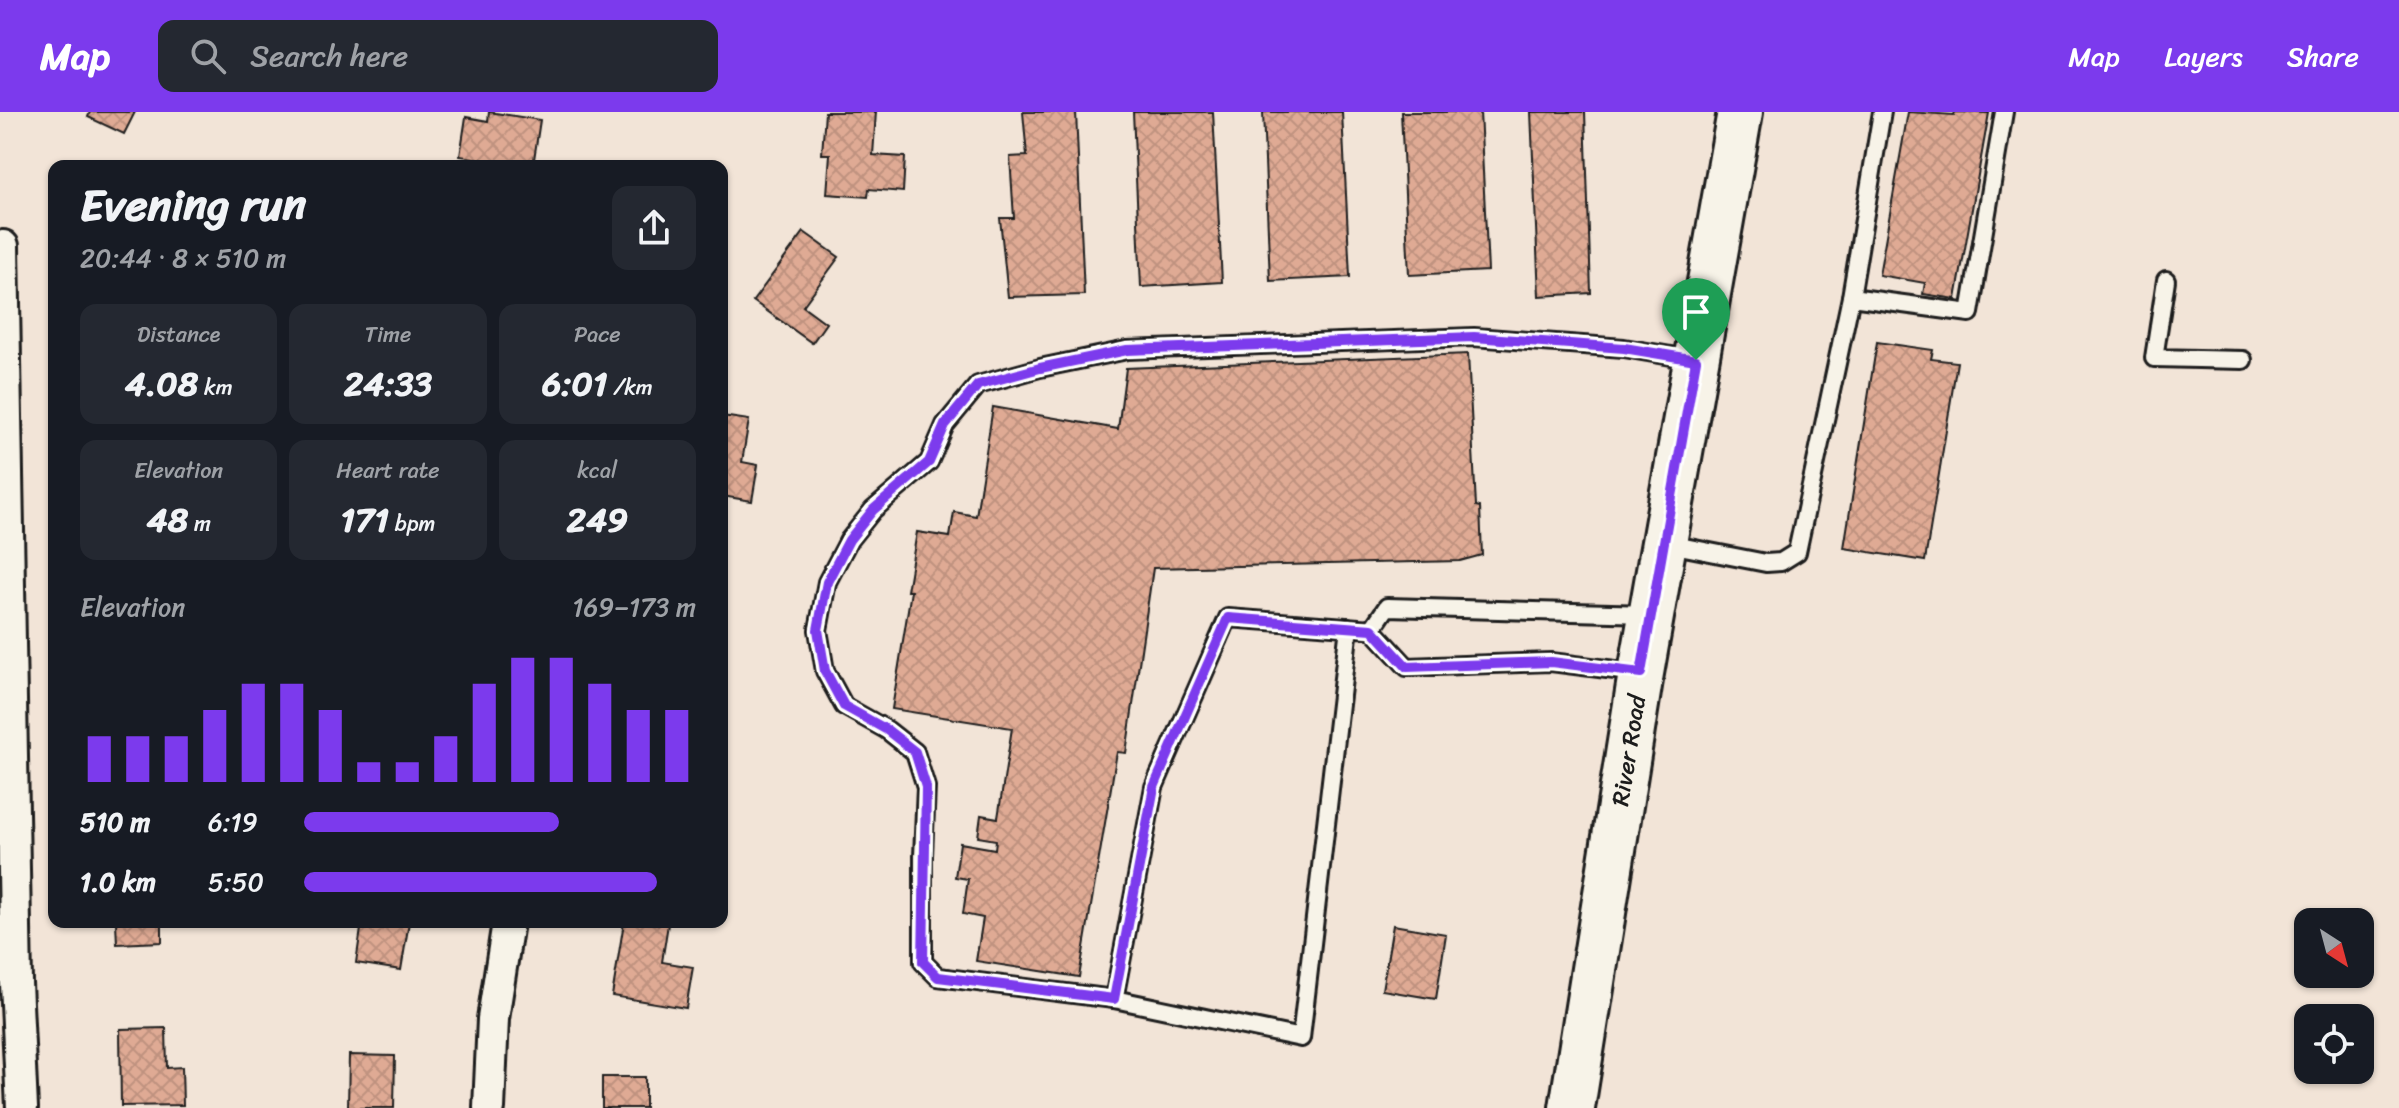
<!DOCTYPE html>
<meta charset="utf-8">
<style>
body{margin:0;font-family:Sriracha,sans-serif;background:#242831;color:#f1f3f6;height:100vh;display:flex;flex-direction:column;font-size:30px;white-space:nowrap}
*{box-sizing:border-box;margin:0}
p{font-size:26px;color:#9ea1a6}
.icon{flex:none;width:44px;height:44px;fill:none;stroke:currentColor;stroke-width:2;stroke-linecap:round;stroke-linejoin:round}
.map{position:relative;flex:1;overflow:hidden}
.sheet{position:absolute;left:48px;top:48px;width:680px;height:768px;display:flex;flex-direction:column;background:#171b24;border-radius:16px;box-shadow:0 2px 6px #0004}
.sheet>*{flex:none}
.needle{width:52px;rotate:144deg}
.fabs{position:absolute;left:2294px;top:796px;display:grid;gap:16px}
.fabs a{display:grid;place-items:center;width:80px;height:80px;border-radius:16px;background:#171b24;box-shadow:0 2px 6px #0004;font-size:40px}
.pin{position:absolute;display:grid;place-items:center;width:68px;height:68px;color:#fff;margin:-82px -34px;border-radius:50% 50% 50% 0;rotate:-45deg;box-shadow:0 0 8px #0007}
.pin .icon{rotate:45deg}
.round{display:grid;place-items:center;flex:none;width:84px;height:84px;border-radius:16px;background:#242831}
.summary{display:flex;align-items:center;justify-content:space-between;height:136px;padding:0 32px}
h1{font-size:44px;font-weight:800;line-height:60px}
.stats{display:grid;grid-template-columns:repeat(3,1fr);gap:12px;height:136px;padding:8px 32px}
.stats div{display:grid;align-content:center;border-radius:16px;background:#242831;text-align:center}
.stats b{font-size:34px;font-weight:800}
.stats small{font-size:22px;font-weight:400}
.stats p{font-size:22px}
.chart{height:224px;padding:16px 32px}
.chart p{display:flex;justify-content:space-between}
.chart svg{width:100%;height:144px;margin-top:8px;stroke:#7c3aed;stroke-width:6}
ul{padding:0 32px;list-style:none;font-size:26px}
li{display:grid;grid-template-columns:128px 96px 1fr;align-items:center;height:60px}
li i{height:20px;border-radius:10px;background:#7c3aed}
header{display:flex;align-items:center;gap:48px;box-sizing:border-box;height:112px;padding:0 40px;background:#7c3aed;color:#fff}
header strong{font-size:38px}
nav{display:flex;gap:44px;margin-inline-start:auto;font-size:28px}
.search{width:560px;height:72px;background:#242831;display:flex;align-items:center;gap:20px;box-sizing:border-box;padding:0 28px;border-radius:16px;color:#9ea1a6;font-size:30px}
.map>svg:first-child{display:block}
</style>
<header>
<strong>Map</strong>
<div class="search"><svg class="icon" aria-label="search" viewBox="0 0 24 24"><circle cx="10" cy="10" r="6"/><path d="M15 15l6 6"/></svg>Search here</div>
<nav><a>Map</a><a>Layers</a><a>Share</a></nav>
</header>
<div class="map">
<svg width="2399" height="996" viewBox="0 0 2399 996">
<defs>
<pattern id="building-cross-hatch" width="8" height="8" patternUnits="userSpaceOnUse" patternTransform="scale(2)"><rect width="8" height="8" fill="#dfaa94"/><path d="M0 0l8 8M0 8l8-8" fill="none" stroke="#bf927f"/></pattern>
</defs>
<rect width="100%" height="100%" fill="#f2e4d7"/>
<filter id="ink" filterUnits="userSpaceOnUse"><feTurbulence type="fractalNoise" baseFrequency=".0125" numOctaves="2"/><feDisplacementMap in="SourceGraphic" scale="16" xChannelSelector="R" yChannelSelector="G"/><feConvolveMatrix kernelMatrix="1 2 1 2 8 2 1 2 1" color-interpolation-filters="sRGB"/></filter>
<g filter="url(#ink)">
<!-- building -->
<g fill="url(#building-cross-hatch)" stroke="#1c1c1c" stroke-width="2">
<polygon points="90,0 135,0 124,22 88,5"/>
<polygon points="489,0 540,8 533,54 480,54 481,47 460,44 466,5 488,9"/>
<polygon points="825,0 876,0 873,43 905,45 903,80 869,77 868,85 827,82 830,42 822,42"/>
<polygon points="1023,0 1076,0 1084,183 1008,185 1000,106 1014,106 1010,45 1027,44"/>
<polygon points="1133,0 1213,0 1222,170 1141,175"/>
<polygon points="1263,0 1342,0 1350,165 1270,169"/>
<polygon points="1401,0 1480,0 1488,159 1409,163"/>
<polygon points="1531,0 1585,0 1591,181 1539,184"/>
<polygon points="1908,0 1954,3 1955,0 1989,1 1956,187 1923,182 1925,171 1879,163"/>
<polygon points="804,120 839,145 803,194 826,211 812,231 753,189"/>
<polygon points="1877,230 1933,238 1931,247 1957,250 1925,449 1844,436"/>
<polygon points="1468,242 1476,394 1480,395 1482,443 1460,449 1153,456 1126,641 1117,640 1079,865 976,849 983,806 963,802 968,767 955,765 960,731 995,737 996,728 978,725 981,703 998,706 1012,616 892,597 911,479 907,479 917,420 950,425 954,400 976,404 993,295 1118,317 1126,256"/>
<polygon points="722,304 749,308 742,350 758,353 752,389 722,384"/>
<polygon points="116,810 162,810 162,830 117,832"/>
<polygon points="362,810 409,810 401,858 356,851"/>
<polygon points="624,810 668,812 662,850 693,855 686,896 612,884"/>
<polygon points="1393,813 1446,822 1436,887 1382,878"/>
<polygon points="166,916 167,956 182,955 183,993 121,994 120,917"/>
<polygon points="349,943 395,944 394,996 348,996"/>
<rect x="602" y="965" width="43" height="31"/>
</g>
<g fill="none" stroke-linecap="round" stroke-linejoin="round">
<!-- service casing -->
<g stroke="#1c1c1c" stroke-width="22">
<g id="service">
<polyline points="2166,168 2154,246 2243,248"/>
<polyline points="1851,185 1970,201 2004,0"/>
<polyline points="1664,431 1766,451 1781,450 1797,440 1851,185 1882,0"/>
<polyline points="1349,515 1301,926 1114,887 1154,675 1228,506 1372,517"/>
<polyline points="1639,561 1551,550 1407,555 1372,517 1387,495 1650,502"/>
<polyline points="1114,887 938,865 923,850 923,744 926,675 915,640 887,618 844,594 825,559 818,518 827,470 849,428 873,398 929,350 945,313 978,273 1040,256 1127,238 1474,225 1624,236 1695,248"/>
</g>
</g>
<!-- minor casing -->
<g stroke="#1c1c1c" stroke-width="36">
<g id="minor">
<polyline points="3,134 16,871 22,996"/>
<polyline points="489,996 493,907 508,810"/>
</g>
</g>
<!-- secondary casing -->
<g stroke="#1c1c1c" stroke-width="50">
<g id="secondary">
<path id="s1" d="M1572,996l69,-435 99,-561"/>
</g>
</g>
<!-- service -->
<use href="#service" stroke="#f7f3e8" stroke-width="16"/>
<!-- minor -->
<use href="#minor" stroke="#f7f3e8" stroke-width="30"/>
<!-- secondary -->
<use href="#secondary" stroke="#f7f3e8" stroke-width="44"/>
</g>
</g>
<g fill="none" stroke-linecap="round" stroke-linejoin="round" filter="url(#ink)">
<!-- route casing -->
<g stroke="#fff" stroke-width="16">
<polygon id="route" points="1474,225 1624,236 1696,248 1641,561 1551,550 1407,555 1372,517 1228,506 1154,675 1114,887 938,865 923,850 926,675 915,640 887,618 844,594 825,559 818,518 827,470 849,428 873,398 929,350 945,313 978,273 1040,256 1127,238"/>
</g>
<!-- route -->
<use href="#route" stroke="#7c3aed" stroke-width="10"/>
</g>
<g text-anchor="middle" stroke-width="7" stroke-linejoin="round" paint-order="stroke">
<!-- street labels -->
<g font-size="24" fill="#1c1c1c" stroke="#f7f3e8">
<text dy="8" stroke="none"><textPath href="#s1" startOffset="362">River Road</textPath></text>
</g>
</g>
</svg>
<div class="fabs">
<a><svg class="needle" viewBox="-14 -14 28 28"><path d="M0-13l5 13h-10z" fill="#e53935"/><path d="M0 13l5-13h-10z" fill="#9ea1a6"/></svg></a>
<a><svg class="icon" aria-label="locate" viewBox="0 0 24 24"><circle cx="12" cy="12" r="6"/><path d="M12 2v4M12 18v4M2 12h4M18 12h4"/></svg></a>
</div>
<div class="pin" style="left:1696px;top:248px;background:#1e9e55"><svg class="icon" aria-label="arrive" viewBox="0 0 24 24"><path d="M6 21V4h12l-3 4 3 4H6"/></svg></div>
<section class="sheet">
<div class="summary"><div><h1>Evening run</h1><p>20:44 · 8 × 510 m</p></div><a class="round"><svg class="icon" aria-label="share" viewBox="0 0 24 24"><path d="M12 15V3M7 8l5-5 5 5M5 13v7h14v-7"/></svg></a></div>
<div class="stats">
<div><p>Distance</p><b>4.08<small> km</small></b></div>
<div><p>Time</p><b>24:33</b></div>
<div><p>Pace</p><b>6:01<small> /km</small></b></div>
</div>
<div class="stats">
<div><p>Elevation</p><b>48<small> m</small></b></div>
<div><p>Heart rate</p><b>171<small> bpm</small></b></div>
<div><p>kcal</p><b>249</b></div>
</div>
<div class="chart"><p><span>Elevation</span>169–173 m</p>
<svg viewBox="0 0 160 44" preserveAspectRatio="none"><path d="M5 44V30M15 44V30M25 44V30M35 44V22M45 44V14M55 44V14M65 44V22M75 44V38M85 44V38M95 44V30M105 44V14M115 44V6M125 44V6M135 44V14M145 44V22M155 44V22"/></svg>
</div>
<ul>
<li><b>510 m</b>6:19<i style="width:65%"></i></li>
<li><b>1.0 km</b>5:50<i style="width:90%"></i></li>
</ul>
</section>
</div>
